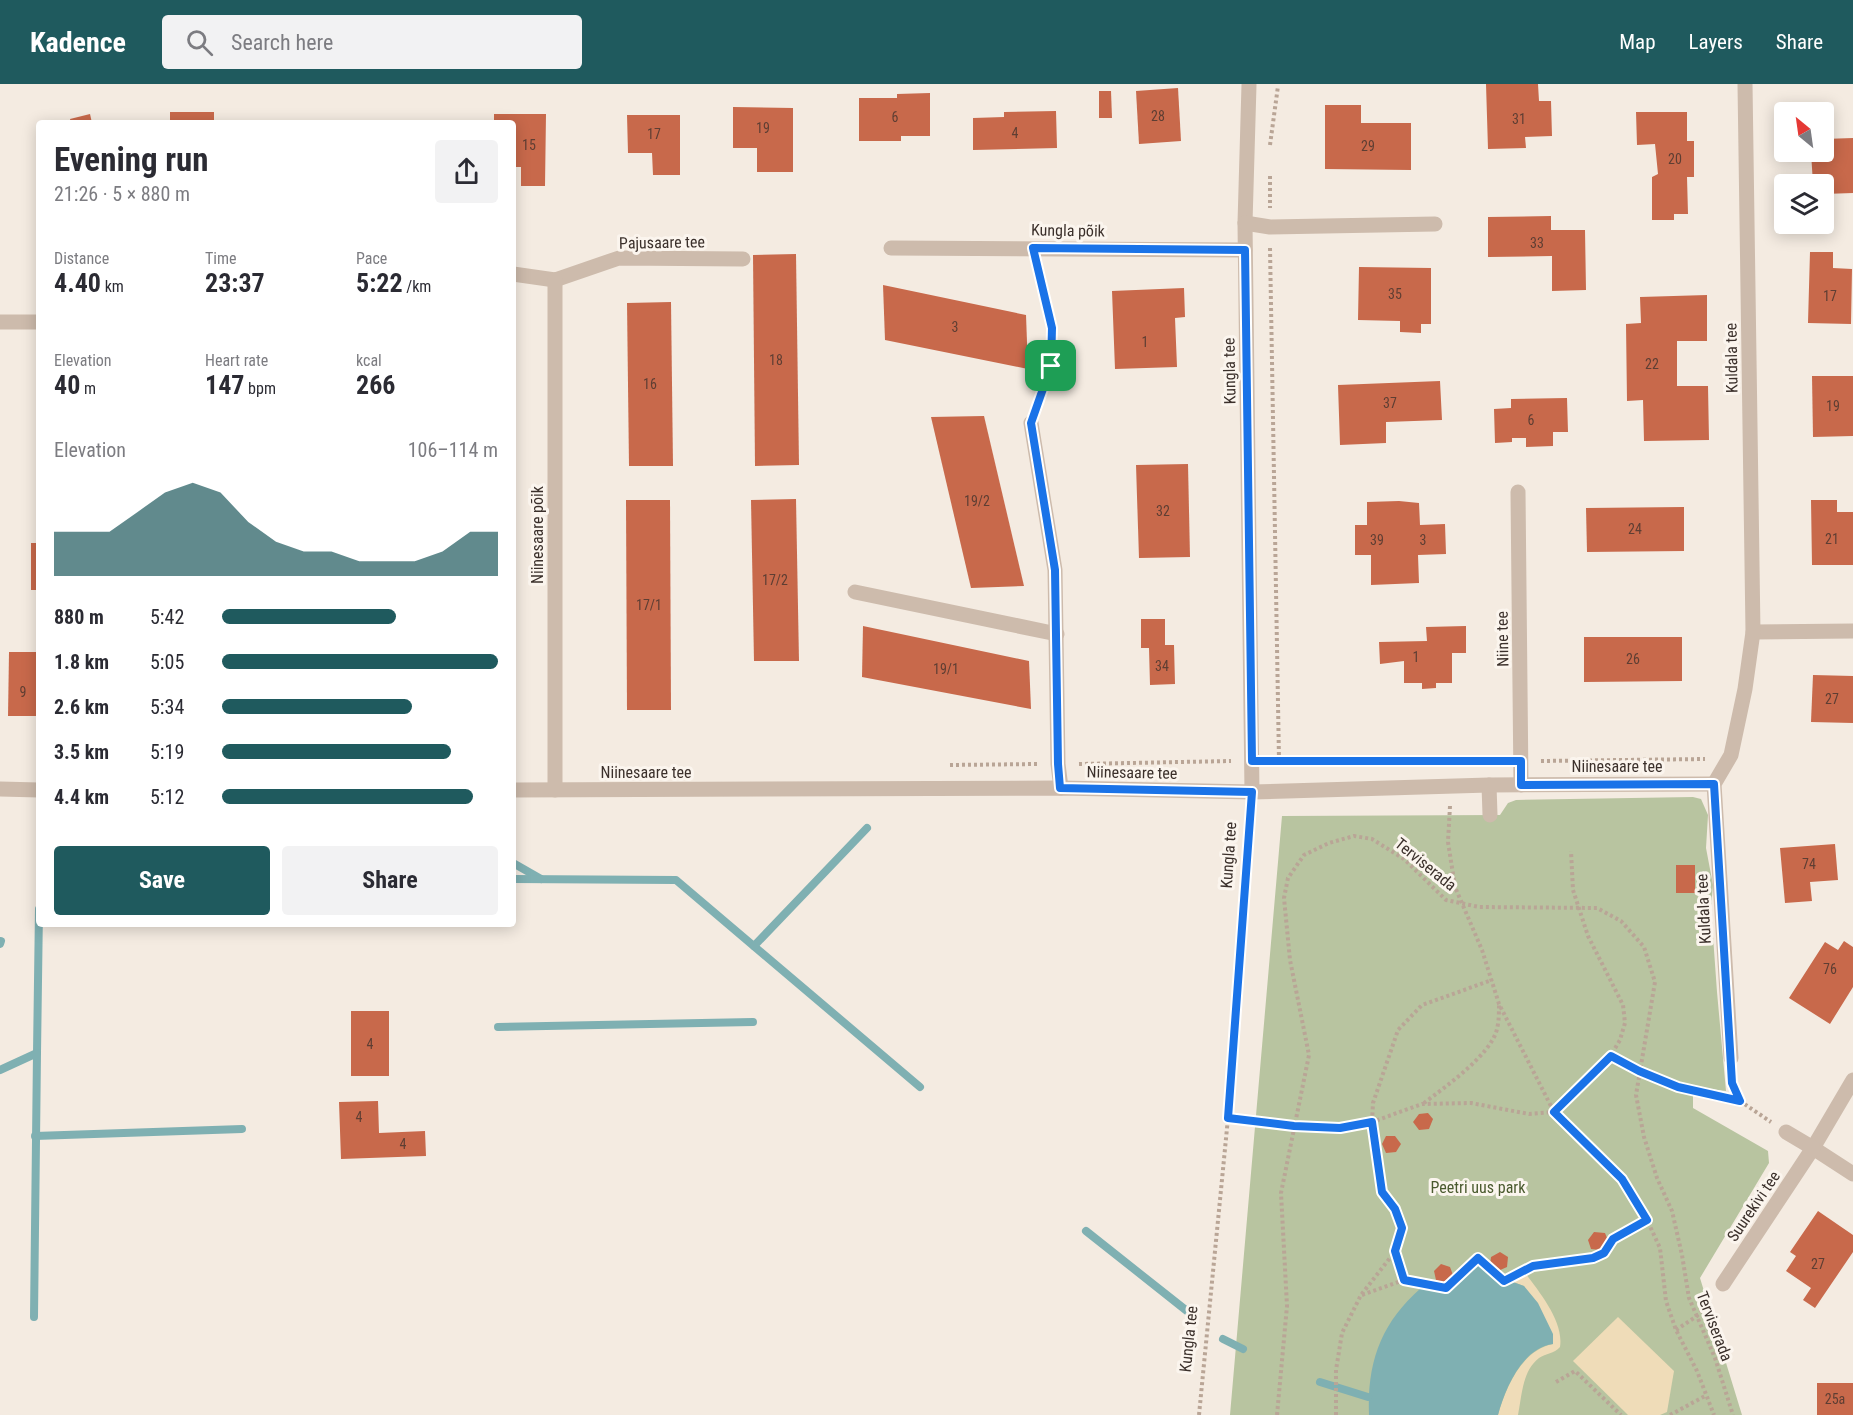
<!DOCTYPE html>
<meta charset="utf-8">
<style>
body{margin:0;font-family:"Roboto Condensed",sans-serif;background:#f2f2f3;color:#2b2b33;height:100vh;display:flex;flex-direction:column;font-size:22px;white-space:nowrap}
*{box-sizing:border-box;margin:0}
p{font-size:20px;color:#7c7c81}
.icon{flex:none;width:33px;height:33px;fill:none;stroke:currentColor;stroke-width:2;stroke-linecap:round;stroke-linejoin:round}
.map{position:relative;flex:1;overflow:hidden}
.side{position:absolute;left:36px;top:36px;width:480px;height:807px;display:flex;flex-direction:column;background:#fff;border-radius:6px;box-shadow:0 3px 15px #0003}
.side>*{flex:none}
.needle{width:39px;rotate:331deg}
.buttons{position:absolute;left:1774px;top:18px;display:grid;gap:12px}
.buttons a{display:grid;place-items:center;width:60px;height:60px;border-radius:6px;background:#fff;box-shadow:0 3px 15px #0003;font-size:30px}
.pin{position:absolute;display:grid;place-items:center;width:51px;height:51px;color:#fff;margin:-26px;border-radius:12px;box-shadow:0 3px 9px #0006}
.round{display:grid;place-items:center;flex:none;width:63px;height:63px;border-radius:6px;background:#f2f2f3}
.head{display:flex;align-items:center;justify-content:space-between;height:102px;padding:0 18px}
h1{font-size:33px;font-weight:700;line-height:45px}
.metrics{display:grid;grid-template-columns:repeat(3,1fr);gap:9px;height:102px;padding:6px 18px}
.metrics div{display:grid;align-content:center}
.metrics b{font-size:26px;font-weight:700}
.metrics small{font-size:16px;font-weight:400}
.metrics p{font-size:16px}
.chart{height:168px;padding:12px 18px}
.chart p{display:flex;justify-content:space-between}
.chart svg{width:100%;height:108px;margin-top:6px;fill:#1f5a5e;opacity:.7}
.primary-button{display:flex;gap:12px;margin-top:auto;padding:12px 18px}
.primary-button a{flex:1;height:69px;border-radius:6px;background:#1f5a5e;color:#fff;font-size:24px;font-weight:700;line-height:69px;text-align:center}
.primary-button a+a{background:#f2f2f3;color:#2b2b33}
ul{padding:0 18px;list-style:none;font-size:20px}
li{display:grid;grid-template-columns:96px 72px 1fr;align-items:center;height:45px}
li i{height:15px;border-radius:8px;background:#1f5a5e}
header{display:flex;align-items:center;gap:36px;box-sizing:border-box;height:84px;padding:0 30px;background:#1f5a5e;color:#fff}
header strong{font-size:28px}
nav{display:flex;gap:33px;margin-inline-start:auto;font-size:21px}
.search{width:420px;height:54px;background:#f2f2f3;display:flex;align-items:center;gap:15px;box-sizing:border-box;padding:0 21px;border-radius:6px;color:#7c7c81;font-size:22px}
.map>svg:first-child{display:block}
</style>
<header>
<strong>Kadence</strong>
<div class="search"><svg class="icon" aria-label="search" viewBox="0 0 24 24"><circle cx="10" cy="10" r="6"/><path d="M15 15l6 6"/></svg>Search here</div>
<nav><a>Map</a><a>Layers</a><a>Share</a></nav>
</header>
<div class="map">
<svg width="1853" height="1331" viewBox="0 0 1853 1331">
<rect width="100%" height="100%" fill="#f4ebe1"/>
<!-- green -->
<polygon fill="#b8c4a0" points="1693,713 1701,715 1708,731 1706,764 1713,801 1711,824 1717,908 1726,1007 1693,1003 1693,1024 1768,1067 1769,1079 1700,1194 1742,1331 1230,1331 1282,732 1500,731 1508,719 1516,716"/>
<!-- sand -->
<g fill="#efdcb8">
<path d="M1526,1190c14,19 38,48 34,73 -6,7 -14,6 -21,11 -17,13 -17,38 -21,57h-20c8,-28 24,-65 55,-71l-29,-58 -11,-4z"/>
<polygon points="1618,1233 1674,1287 1667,1328 1660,1331 1628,1331 1573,1277"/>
</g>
<!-- water -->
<path fill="#7fb0b2" d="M1478,1178l24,24 11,-4 11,4 14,17 15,31v10c-31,4 -48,45 -55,71h-129c-2,-53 12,-92 52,-127l26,5z"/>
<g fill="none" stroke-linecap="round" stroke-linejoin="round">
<!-- stream -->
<g stroke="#7fb0b2" stroke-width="8">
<polyline points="513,779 541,795"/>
<polyline points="513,795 676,796 920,1003"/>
<polyline points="0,860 1,857"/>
<polyline points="754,862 867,744"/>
<polyline points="498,943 753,938"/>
<polyline points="0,986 37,969 39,825"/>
<polyline points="35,1052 242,1045"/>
<polyline points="1086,1147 1187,1227"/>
<polyline points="34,1233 37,969"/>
<polyline points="1223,1255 1243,1265"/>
<polyline points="1320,1298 1368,1313"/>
</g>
</g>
<!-- building -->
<g fill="#c8694b">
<polygon points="1486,0 1538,0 1539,17 1551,17 1552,52 1525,53 1526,64 1488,65"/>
<polygon points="1178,4 1181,57 1139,60 1136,7"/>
<polygon points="1099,7 1111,7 1112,34 1099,34"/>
<polygon points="930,9 930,52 901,52 901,57 859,57 859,14 897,14 897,10"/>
<polygon points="1325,21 1361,21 1361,39 1411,39 1411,86 1325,85"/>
<polygon points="733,23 793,24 793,88 757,88 757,64 733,64"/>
<polygon points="1056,27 1057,64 973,66 973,34 1004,33 1004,28"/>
<rect x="170" y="28" width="44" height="11"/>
<polygon points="1636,28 1687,28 1687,57 1694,57 1694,93 1687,93 1688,130 1674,130 1674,136 1652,136 1652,93 1658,90 1655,60 1637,61"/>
<polygon points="90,30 92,39 71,39 70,35"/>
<polygon points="494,30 546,30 545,102 521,102 521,83 513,83 513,39 494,39"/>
<polygon points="627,31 680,31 680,91 653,91 652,69 628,69"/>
<polygon points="1853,54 1853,109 1824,110 1824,100 1813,100 1811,68 1824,68 1824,55"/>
<polygon points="1551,132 1551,146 1585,146 1586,206 1552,207 1552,172 1488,173 1488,133"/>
<polygon points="1810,168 1833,168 1833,184 1852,185 1851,240 1808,239"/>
<polygon points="796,170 799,381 755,382 753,171"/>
<polygon points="1359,183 1431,184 1431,240 1421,240 1421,249 1400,248 1400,237 1358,236"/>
<polygon points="883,201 1026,231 1028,285 885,256"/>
<polygon points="1184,204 1185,233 1175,234 1177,283 1115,285 1112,207"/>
<polygon points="1707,211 1707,257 1677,257 1677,302 1708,302 1709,356 1644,357 1643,316 1627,317 1626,240 1641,239 1640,213"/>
<polygon points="671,218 673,382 629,382 627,219"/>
<polygon points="1812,292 1853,292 1853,352 1813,353"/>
<polygon points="1440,297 1442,336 1386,338 1386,359 1340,361 1338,301"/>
<polygon points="1567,314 1568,348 1553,348 1553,362 1526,363 1526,354 1512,354 1512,358 1495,359 1494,325 1511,324 1511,315"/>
<polygon points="984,332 1024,502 971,504 931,333"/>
<polygon points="1188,380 1190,473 1139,474 1136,381"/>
<polygon points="796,415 799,577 754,577 751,416"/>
<polygon points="626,416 670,416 671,626 627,626"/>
<polygon points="1811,416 1837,416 1837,428 1853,428 1853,481 1812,481"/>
<polygon points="1399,417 1419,419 1420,441 1445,440 1446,470 1418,471 1419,499 1371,501 1371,471 1355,471 1355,441 1367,441 1367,418"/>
<polygon points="1684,423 1684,467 1587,468 1586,424"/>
<rect x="31" y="459" width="8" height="47"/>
<polygon points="1141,535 1165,535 1165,561 1174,561 1175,600 1150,601 1149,564 1141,564"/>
<polygon points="863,542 1029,577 1031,625 862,593"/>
<polygon points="1466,542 1466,569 1452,569 1452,599 1436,599 1436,604 1422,605 1422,599 1404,599 1404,577 1380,580 1379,558 1427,557 1426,543"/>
<polygon points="1584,553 1682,553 1682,597 1584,598"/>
<polygon points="9,568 39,568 39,632 8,632"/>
<polygon points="1813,591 1853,592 1853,639 1811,638"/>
<polygon points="1835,760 1838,796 1810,798 1812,817 1785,819 1780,764"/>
<rect x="1676" y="781" width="19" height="28"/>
<polygon points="1844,857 1853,863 1853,903 1830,940 1789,914 1825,858 1838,866"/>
<rect x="351" y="927" width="38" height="65"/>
<polygon points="378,1017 379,1049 425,1047 426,1072 341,1075 339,1018"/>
<polygon points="1428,1029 1433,1035 1429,1045 1419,1046 1413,1038 1419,1030"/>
<polygon points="1386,1052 1395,1052 1401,1060 1396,1068 1386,1069 1382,1060"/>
<polygon points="1818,1127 1853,1151 1853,1168 1815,1224 1803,1216 1811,1204 1786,1187 1796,1172 1790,1168"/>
<polygon points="1594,1148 1605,1149 1609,1159 1600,1166 1591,1165 1588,1156"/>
<polygon points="1500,1168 1508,1173 1507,1183 1498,1187 1490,1181 1491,1173"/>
<polygon points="1441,1180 1450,1183 1453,1191 1446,1199 1436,1196 1434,1187"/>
<rect x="1817" y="1299" width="36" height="32"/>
</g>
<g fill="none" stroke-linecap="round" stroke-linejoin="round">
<!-- path -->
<g stroke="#b9a596" stroke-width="4" stroke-dasharray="3 3" stroke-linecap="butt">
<polyline points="1270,61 1278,2"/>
<polyline points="1270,92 1270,124"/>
<polyline points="1270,164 1279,676"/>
<polyline points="1037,321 1051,282 1052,244 1038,186"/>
<polyline points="1271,676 1501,677"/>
<polyline points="1541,677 1705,675"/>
<polyline points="1079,680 1231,677"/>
<polyline points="950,681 1039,680"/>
<polyline points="1450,722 1448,758 1455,803 1482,866 1499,920 1554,1028 1622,1094 1641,1123 1660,1164 1666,1217 1676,1246 1697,1287 1714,1331"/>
<polyline points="1611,971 1639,987 1678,1003 1740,1017"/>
<polyline points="1732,994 1740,1017 1771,1038"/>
<path d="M1424,1019c21,-16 67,-48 73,-74 2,-8 2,-17 2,-24"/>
<polyline points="1228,1034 1294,1042 1340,1044 1372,1038 1422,1020 1471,1019 1529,1030 1554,1028 1611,971 1620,956 1625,939 1623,921 1588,852 1573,806 1571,767"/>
<polyline points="1395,1167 1404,1196"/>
<polyline points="1362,1211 1404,1196 1446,1204 1478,1174 1504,1197 1533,1182 1593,1174 1603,1169 1613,1155 1647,1136"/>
<polyline points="1676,1246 1697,1232 1711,1216"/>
<polyline points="1556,1298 1575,1287 1621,1331"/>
<polyline points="1199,1331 1228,1034 1249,728"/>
<polyline points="1277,1331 1287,1222 1281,1109 1309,971 1290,876 1284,814 1288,794 1304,771 1329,759 1354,752 1372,755 1404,775 1446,816 1479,823 1597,824 1621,837 1644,863 1655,898 1636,1011 1644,1053 1657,1094 1672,1127 1682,1171 1689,1214 1715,1274 1733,1331"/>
<polyline points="1336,1331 1336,1286 1342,1249 1361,1211 1397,1165 1402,1144 1395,1125 1382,1108 1372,1038 1373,1019 1398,946 1422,921 1492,896"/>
<polyline points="1670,1331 1705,1312"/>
</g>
<!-- minor -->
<g stroke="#cdbbac" stroke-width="15">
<polyline points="1249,1 1245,139 1252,708"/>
<polyline points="1245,139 1270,143 1435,140"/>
<polyline points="891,164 1245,166"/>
<polyline points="513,190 555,196 619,174 743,175"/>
<polyline points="0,238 39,238"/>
<polyline points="1031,339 1055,486 1058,680 1061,704"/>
<polyline points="1518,408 1521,701"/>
<polyline points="855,508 1057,550"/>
<polyline points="1753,548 1853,547"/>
<polyline points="1489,701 1490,731"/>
<polyline points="0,705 39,706"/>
<polyline points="513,706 1061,704 1252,708 1489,701 1714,700"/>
<polyline points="555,706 555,196"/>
<polyline points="1731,974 1714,700 1731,671 1745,605 1753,548 1745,0"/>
<polyline points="1853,996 1813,1064 1853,1090"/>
<polyline points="1723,1200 1813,1064 1786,1048"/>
</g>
</g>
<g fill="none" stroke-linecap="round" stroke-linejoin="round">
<!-- route casing -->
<g stroke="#fff" stroke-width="12">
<polygon id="route" points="1033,164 1245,166 1252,677 1521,677 1521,701 1714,700 1732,999 1740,1017 1678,1003 1639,987 1611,972 1554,1028 1622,1095 1647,1136 1613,1155 1604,1169 1593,1174 1533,1182 1504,1197 1478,1174 1446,1204 1404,1196 1395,1167 1402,1144 1395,1125 1382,1108 1372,1038 1340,1044 1294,1042 1228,1034 1252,708 1060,704 1058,680 1055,486 1031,339 1051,282 1052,244"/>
</g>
<!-- route -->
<use href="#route" stroke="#1a73e8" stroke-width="8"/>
</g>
<g text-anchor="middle" stroke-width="6" stroke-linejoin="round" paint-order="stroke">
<!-- number labels -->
<g font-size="14" fill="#5e3e33">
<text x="1158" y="37">28</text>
<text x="895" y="38">6</text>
<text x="1519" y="40">31</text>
<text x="763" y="49">19</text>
<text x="1015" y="54">4</text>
<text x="654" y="55">17</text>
<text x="529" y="66">15</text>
<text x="1368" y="67">29</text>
<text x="1675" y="80">20</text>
<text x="1537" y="164">33</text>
<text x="1395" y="215">35</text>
<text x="1830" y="217">17</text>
<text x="955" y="248">3</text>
<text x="1145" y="263">1</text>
<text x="776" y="281">18</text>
<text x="1652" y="285">22</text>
<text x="650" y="305">16</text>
<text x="1390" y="324">37</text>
<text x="1833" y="327">19</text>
<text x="1531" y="341">6</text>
<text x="977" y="422">19/2</text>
<text x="1163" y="432">32</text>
<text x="1635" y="450">24</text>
<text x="1832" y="460">21</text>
<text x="1377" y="461">39</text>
<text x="1423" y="461">3</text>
<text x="775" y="501">17/2</text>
<text x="649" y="526">17/1</text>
<text x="1416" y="578">1</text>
<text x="1633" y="580">26</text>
<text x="1162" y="587">34</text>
<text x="946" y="590">19/1</text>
<text x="23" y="613">9</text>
<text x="1832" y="620">27</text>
<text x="1809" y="785">74</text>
<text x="1830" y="890">76</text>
<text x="370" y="965">4</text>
<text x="359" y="1038">4</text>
<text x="403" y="1065">4</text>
<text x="1818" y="1185">27</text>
<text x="1835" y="1320">25a</text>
</g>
<!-- street labels -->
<g font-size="16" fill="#3b302b" stroke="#fbf5ee">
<text transform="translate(1068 146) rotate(1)" y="6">Kungla põik</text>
<text transform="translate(662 158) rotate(-1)" y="6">Pajusaare tee</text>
<text transform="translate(1731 274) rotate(-91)" y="6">Kuldala tee</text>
<text transform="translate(1229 287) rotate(-91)" y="6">Kungla tee</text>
<text transform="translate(537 451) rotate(-90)" y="6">Niinesaare põik</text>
<text transform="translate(1502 555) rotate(-91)" y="6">Niine tee</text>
<text x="1617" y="688">Niinesaare tee</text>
<text x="646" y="694">Niinesaare tee</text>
<text transform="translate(1132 688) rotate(1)" y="6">Niinesaare tee</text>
<text transform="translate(1228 771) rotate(-86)" y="6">Kungla tee</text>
<text transform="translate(1426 780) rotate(39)" y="6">Terviserada</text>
<text transform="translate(1703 825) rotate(-93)" y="6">Kuldala tee</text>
<text transform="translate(1753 1122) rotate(-56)" y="6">Suurekivi tee</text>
<text transform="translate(1715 1242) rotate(69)" y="6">Terviserada</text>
<text transform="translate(1188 1255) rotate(-84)" y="6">Kungla tee</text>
</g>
<!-- park labels -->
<g font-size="16" fill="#4a5a2e" stroke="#fbf5ee">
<text x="1478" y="1109">Peetri uus park</text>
</g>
</g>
</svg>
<div class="buttons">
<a><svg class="needle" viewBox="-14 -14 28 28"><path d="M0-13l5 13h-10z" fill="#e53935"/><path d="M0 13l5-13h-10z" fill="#7c7c81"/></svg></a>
<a><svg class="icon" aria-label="layers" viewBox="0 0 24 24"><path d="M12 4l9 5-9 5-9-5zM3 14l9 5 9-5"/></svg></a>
</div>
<div class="pin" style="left:1051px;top:282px;background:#1e9e55"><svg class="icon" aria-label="arrive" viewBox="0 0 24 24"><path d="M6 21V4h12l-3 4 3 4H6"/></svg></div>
<section class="side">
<div class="head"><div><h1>Evening run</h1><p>21:26 · 5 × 880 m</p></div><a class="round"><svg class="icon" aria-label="share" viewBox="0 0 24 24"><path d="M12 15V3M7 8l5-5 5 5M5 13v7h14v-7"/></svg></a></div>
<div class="metrics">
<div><p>Distance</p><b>4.40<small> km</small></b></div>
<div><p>Time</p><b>23:37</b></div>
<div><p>Pace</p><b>5:22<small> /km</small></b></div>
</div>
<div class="metrics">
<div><p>Elevation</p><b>40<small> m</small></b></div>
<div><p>Heart rate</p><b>147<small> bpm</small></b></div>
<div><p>kcal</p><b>266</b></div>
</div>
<div class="chart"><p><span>Elevation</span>106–114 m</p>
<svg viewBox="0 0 160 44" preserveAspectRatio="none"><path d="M0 44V26L10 26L20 26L30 18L40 10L50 6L60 10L70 22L80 30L90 34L100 34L110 38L120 38L130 38L140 34L150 26L160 26V44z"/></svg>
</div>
<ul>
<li><b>880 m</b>5:42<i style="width:63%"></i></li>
<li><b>1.8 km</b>5:05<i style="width:100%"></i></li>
<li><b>2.6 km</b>5:34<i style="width:69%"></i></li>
<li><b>3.5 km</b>5:19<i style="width:83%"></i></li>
<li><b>4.4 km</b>5:12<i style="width:91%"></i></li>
</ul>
<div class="primary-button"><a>Save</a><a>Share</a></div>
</section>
</div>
